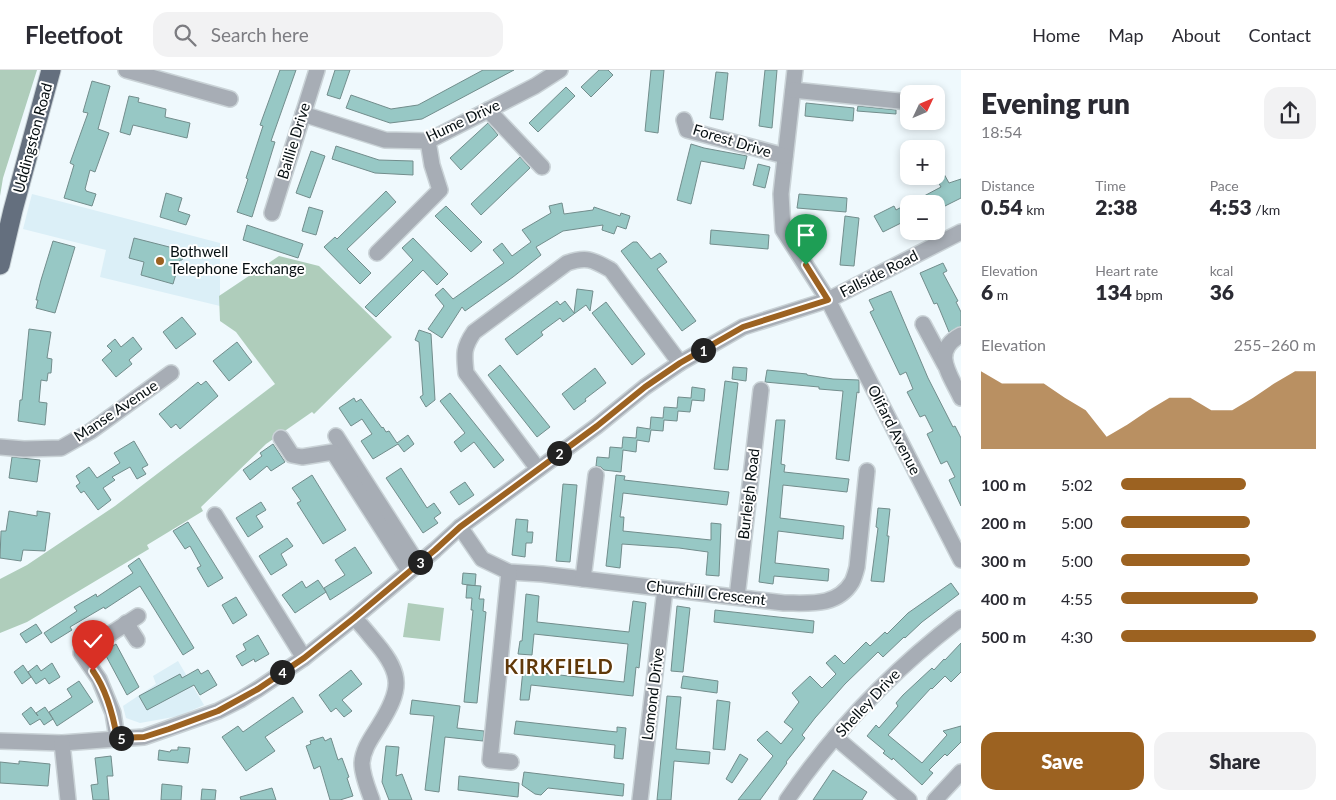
<!DOCTYPE html>
<meta charset="utf-8">
<style>
body{margin:0;font-family:Lato,sans-serif;background:#f2f2f3;color:#2b2b33;height:100vh;display:flex;flex-direction:column;font-size:19px;white-space:nowrap}
*{box-sizing:border-box;margin:0}
p{font-size:16px;color:#7c7c81}
.icon{flex:none;width:28px;height:28px;fill:none;stroke:currentColor;stroke-width:2;stroke-linecap:round;stroke-linejoin:round}
.map{position:relative;flex:1;overflow:hidden}
.drawer{display:flex;flex-direction:column;background:#fff;width:375px}
.drawer>*{flex:none}
.needle{width:32px;rotate:46deg}
.tools{position:absolute;left:900px;top:15px;display:grid;gap:10px}
.tools a{display:grid;place-items:center;width:45px;height:45px;border-radius:10px;background:#fff;box-shadow:0 2px 8px #0003;font-size:25px}
.pin{position:absolute;display:grid;place-items:center;width:42px;height:42px;color:#fff;margin:-51px -21px;border-radius:50% 50% 50% 0;rotate:-45deg;box-shadow:0 0 5px #0007}
.pin .icon{rotate:45deg}
.km{position:absolute;width:25px;height:25px;margin:-12px;border-radius:50%;background:#222;color:#fff;font-size:14px;line-height:25px;text-align:center}
.round{display:grid;place-items:center;flex:none;width:52px;height:52px;border-radius:15px;background:#f2f2f3}
.head{display:flex;align-items:center;justify-content:space-between;height:85px;padding:0 20px}
h1{font-size:28px;font-weight:800;line-height:38px}
.stats{display:grid;grid-template-columns:repeat(3,1fr);gap:8px;height:85px;padding:5px 20px}
.stats div{display:grid;align-content:center}
.stats b{font-size:21px;font-weight:800}
.stats small{font-size:14px;font-weight:400}
.stats p{font-size:14px}
.chart{height:140px;padding:10px 20px}
.chart p{display:flex;justify-content:space-between}
.chart svg{width:100%;height:90px;margin-top:5px;fill:#9c6221;opacity:.7}
.action{display:flex;gap:10px;margin-top:auto;padding:10px 20px}
.action a{flex:1;height:58px;border-radius:15px;background:#9c6221;color:#fff;font-size:20px;font-weight:800;line-height:58px;text-align:center}
.action a+a{background:#f2f2f3;color:#2b2b33}
ul{padding:0 20px;list-style:none;font-size:16px}
li{display:grid;grid-template-columns:80px 60px 1fr;align-items:center;height:38px}
li i{height:12px;border-radius:6px;background:#9c6221}
header{display:flex;align-items:center;gap:30px;box-sizing:border-box;height:70px;padding:0 25px;background:#fff;border-bottom:1px solid #e1e1e2}
header strong{font-size:24px}
nav{display:flex;gap:28px;margin-inline-start:auto;font-size:18px}
.search{width:350px;height:45px;background:#f2f2f3;display:flex;align-items:center;gap:12px;box-sizing:border-box;padding:0 18px;border-radius:15px;color:#7c7c81;font-size:19px}
main{display:flex;flex:1;min-height:0}
.map>svg:first-child{display:block}
</style>
<header>
<strong>Fleetfoot</strong>
<div class="search"><svg class="icon" aria-label="search" viewBox="0 0 24 24"><circle cx="10" cy="10" r="6"/><path d="M15 15l6 6"/></svg>Search here</div>
<nav><a>Home</a><a>Map</a><a>About</a><a>Contact</a></nav>
</header>
<main>
<div class="map">
<svg width="961" height="730" viewBox="0 0 961 730">
<rect width="100%" height="100%" fill="#eff9fd"/>
<!-- built -->
<g fill="#dbeff7">
<polygon points="32,124 220,173 220,236 100,207 106,180 23,159"/>
<polygon points="178,591 204,635 179,646 140,653 126,648 123,636 156,614 153,606"/>
</g>
<!-- green -->
<g fill="#afcdbb">
<polygon points="0,0 37,0 3,108 0,126"/>
<polygon points="279,186 319,196 392,267 314,344 312,342 266,374 201,437 203,441 147,475 149,479 27,552 0,563 0,509 27,495 115,436 275,314 236,262 220,251 219,226"/>
<polygon points="408,533 444,538 440,571 403,567"/>
</g>
<!-- building -->
<g fill="#97c8c5" stroke="#728d8c">
<polygon points="280,0 296,0 271,71 275,72 252,147 237,142 248,109 246,108 263,56 260,55"/>
<polygon points="335,0 350,0 340,29 327,25"/>
<polygon points="483,0 514,0 422,49 390,53 346,38 351,25 391,39 418,35"/>
<polygon points="599,0 608,0 613,5 591,27 581,17"/>
<polygon points="651,0 664,0 658,63 645,61"/>
<polygon points="765,0 777,0 772,58 759,56"/>
<polygon points="716,2 728,3 723,50 710,48"/>
<polygon points="92,11 110,16 98,59 109,63 95,102 90,100 85,119 86,120 86,121 96,124 92,136 64,128 74,95 70,93 88,43 83,42"/>
<polygon points="566,17 575,26 538,62 529,53"/>
<polygon points="129,26 139,28 138,32 166,39 165,47 190,53 187,68 133,55 130,65 120,62"/>
<polygon points="806,33 854,38 853,51 805,46"/>
<polygon points="858,36 896,40 896,44 857,41"/>
<polygon points="488,53 498,65 461,100 450,88"/>
<polygon points="691,74 704,78 747,86 744,99 701,91 691,134 677,130"/>
<polygon points="336,76 379,90 413,91 413,105 375,103 332,89"/>
<polygon points="311,81 325,86 310,128 296,123"/>
<polygon points="520,87 530,98 481,145 471,134"/>
<polygon points="758,94 770,97 765,118 753,115"/>
<polygon points="944,104 949,113 961,109 961,128 941,138 939,134 909,134 941,117 936,108"/>
<polygon points="386,121 396,132 347,179 371,203 360,214 324,177 335,167 337,169"/>
<polygon points="166,123 182,128 178,141 190,145 186,155 160,147"/>
<polygon points="799,124 847,128 846,142 797,138"/>
<polygon points="562,133 564,144 593,140 594,137 620,146 621,143 630,146 626,159 617,156 614,164 602,160 603,155 563,161 536,177 541,185 513,207 465,241 462,237 442,268 428,259 444,236 435,225 443,218 453,229 484,207 504,193 493,180 502,173 512,186 531,172 522,160 551,143 549,136"/>
<polygon points="909,133 909,149 883,162 874,146 894,136 896,140"/>
<polygon points="446,136 482,172 471,182 435,146"/>
<polygon points="309,137 323,141 316,165 302,161"/>
<polygon points="845,146 859,148 854,196 840,195"/>
<polygon points="247,155 303,174 298,188 243,170"/>
<polygon points="711,160 769,165 768,179 710,174"/>
<polygon points="134,168 185,181 182,190 180,190 173,214 141,205 144,192 129,188"/>
<polygon points="413,168 448,204 437,215 423,200 376,247 365,237 413,190 402,178"/>
<polygon points="53,171 75,177 55,243 36,238 38,230 36,230 41,210"/>
<polygon points="633,172 637,172 651,189 660,183 667,192 657,199 696,251 682,261 621,181"/>
<polygon points="943,193 947,201 943,203 958,231 956,232 961,242 961,256 949,262 937,233 934,234 920,203"/>
<polygon points="577,219 593,221 590,241 586,235 563,252 560,248 541,262 543,265 517,285 505,269 557,231 560,235 565,231 574,243"/>
<polygon points="891,221 928,308 953,357 955,356 961,368 961,436 949,410 955,407 947,391 941,394 927,364 933,361 925,345 920,347 907,322 913,319 906,302 900,305 870,242 874,240 869,230"/>
<polygon points="606,232 645,284 632,295 592,243"/>
<polygon points="182,247 196,264 176,279 163,262"/>
<polygon points="29,259 51,262 47,288 52,289 51,303 48,303 47,311 41,310 39,332 47,333 45,355 18,351 20,330 22,330"/>
<polygon points="419,260 431,264 435,330 426,337 420,327 423,325 419,272 415,270"/>
<polygon points="133,267 142,279 129,290 132,294 116,307 102,290 112,281 107,276 115,269 121,277"/>
<polygon points="237,272 252,292 229,311 213,291"/>
<polygon points="500,295 550,357 537,367 488,305"/>
<polygon points="733,297 747,298 746,311 732,309"/>
<polygon points="595,298 606,313 585,329 586,331 574,340 562,324"/>
<polygon points="767,300 807,304 807,305 833,309 859,310 859,323 857,322 849,391 836,389 843,321 819,319 819,317 765,312"/>
<polygon points="206,311 218,326 180,359 176,354 171,358 159,344 198,312 201,315"/>
<polygon points="725,311 738,313 728,400 714,399"/>
<polygon points="692,317 705,319 704,331 692,330 690,342 678,341 677,351 664,350 663,361 651,360 649,372 637,370 636,382 623,380 621,402 604,400 601,397 596,396 597,387 609,388 610,377 622,378 623,367 636,368 637,357 650,359 651,347 663,348 664,337 677,338 678,327 691,328"/>
<polygon points="450,323 504,390 494,398 474,372 461,382 454,372 465,363 440,331"/>
<polygon points="354,328 356,332 361,329 382,358 383,357 386,362 389,361 397,373 408,365 414,374 404,382 398,374 373,389 361,371 372,364 362,349 351,356 339,338"/>
<polygon points="776,350 785,350 781,394 785,395 784,402 849,409 847,422 783,415 780,448 844,456 843,469 778,461 775,493 829,499 828,511 774,506 773,514 759,512"/>
<polygon points="134,371 148,395 142,398 146,404 137,409 130,397 112,407 115,410 103,418 111,430 98,440 84,421 81,423 76,416 80,413 76,406 89,397 97,408 120,393 114,383"/>
<polygon points="273,374 285,392 271,401 267,396 250,410 243,400 262,386 260,383"/>
<polygon points="12,387 40,390 37,412 9,408"/>
<polygon points="401,398 427,438 434,433 441,443 434,448 438,453 423,463 386,408"/>
<polygon points="312,405 346,460 323,474 297,433 301,431 292,418"/>
<polygon points="616,405 625,406 624,410 729,422 727,435 623,423 622,433 620,447 624,447 623,461 711,470 711,453 721,454 719,506 706,505 708,482 679,478 622,474 620,498 606,496"/>
<polygon points="465,412 474,425 459,435 450,422"/>
<polygon points="563,414 577,415 570,492 556,491"/>
<polygon points="261,432 266,440 256,446 263,457 248,467 236,448"/>
<polygon points="878,438 890,439 887,466 889,466 884,512 871,511 878,458 876,457"/>
<polygon points="9,441 37,446 37,441 50,443 45,481 23,480 21,491 0,488 1,461 6,461"/>
<polygon points="516,449 528,450 527,462 533,462 532,473 526,473 525,487 512,485"/>
<polygon points="188,452 223,508 208,517 197,498 201,496 190,476 185,479 173,461"/>
<polygon points="287,468 293,476 281,484 287,495 271,505 259,486"/>
<polygon points="355,477 372,503 330,530 324,518 345,505 335,490"/>
<polygon points="139,488 194,578 183,585 140,516 105,539 104,537 70,557 72,560 51,573 44,563 77,541 74,537 96,524 97,527 133,503 128,496"/>
<polygon points="463,503 476,504 475,516 462,514"/>
<polygon points="318,510 326,522 295,543 282,525 302,511 306,518"/>
<polygon points="951,513 959,524 922,552 905,568 904,567 883,587 878,582 845,614 815,648 802,665 805,668 786,692 787,693 760,730 738,730 773,686 757,670 767,661 781,674 793,659 784,652 799,632 792,623 810,606 822,618 836,604 826,593 835,585 844,594 866,572 870,576 885,562 887,564 908,543"/>
<polygon points="467,515 481,516 479,529 484,529 483,541 486,542 477,633 464,632 473,540 471,540 472,528 466,528"/>
<polygon points="526,524 539,526 537,552 629,562 633,531 646,533 639,598 636,597 633,626 531,615 529,630 520,630 524,589 533,590 532,602 624,612 628,574 534,564 532,585 518,584 520,571 522,571"/>
<polygon points="236,527 247,545 233,554 222,535"/>
<polygon points="677,536 690,538 683,602 671,601"/>
<polygon points="715,540 814,551 813,563 714,552"/>
<polygon points="36,554 42,563 26,573 20,564"/>
<polygon points="258,565 269,584 255,592 254,589 242,596 236,586 246,580 243,574"/>
<polygon points="961,573 961,602 951,612 945,606 932,619 931,618 888,665 922,693 947,665 943,661 961,656 961,672 947,686 945,684 929,700 933,703 922,715 893,688 892,690 883,683 885,681 867,666 876,655 879,658 898,636 896,633 903,625 932,598 934,600 944,589 945,590"/>
<polygon points="116,574 139,617 127,625 104,582"/>
<polygon points="52,593 60,607 49,614 45,608 36,614 28,602 37,595 41,601"/>
<polygon points="23,595 31,607 22,614 14,602"/>
<polygon points="198,599 201,604 208,600 217,615 200,625 194,615 147,640 139,626 180,604 182,608"/>
<polygon points="351,600 362,614 342,630 352,641 344,647 336,638 331,642 319,625"/>
<polygon points="683,606 718,611 717,623 681,618"/>
<polygon points="79,611 93,632 57,656 49,642 72,627 67,619"/>
<polygon points="667,626 681,627 676,679 710,682 709,694 674,691 671,730 657,730"/>
<polygon points="293,627 303,642 265,667 275,681 246,701 222,667 238,656 243,662"/>
<polygon points="412,630 460,636 457,658 484,661 483,671 445,667 439,722 425,720 434,646 410,644"/>
<polygon points="717,630 730,632 725,680 713,679"/>
<polygon points="31,637 38,646 36,643 45,637 53,649 44,655 40,649 30,655 22,644"/>
<polygon points="516,651 617,662 617,657 626,658 623,689 614,688 615,675 514,664"/>
<polygon points="323,667 325,671 331,668 338,690 342,688 349,707 347,708 353,726 340,730 330,730 320,696 314,699 306,676 311,674 310,671"/>
<polygon points="386,676 399,677 396,706 402,704 412,730 389,730 382,712"/>
<polygon points="178,677 190,678 188,693 158,690 159,680 170,682 171,680 178,680"/>
<polygon points="740,684 748,689 732,713 726,709"/>
<polygon points="111,686 113,706 107,706 109,730 93,730 91,715 98,714 95,688"/>
<polygon points="19,691 50,694 48,716 0,713 0,692 19,694"/>
<polygon points="833,700 867,722 862,730 813,730"/>
<polygon points="524,702 624,714 623,726 548,718 541,725 535,724 522,715"/>
<polygon points="459,706 519,713 518,727 458,720"/>
<polygon points="162,714 182,716 181,730 161,730"/>
<polygon points="272,718 276,730 241,730 240,727"/>
<polygon points="202,719 216,720 215,730 201,730"/>
</g>
<g fill="none" stroke-linecap="round" stroke-linejoin="round">
<!-- minor casing -->
<g stroke="#cad3d7" stroke-width="18">
<g id="minor">
<polyline points="126,0 230,29"/>
<polyline points="795,0 781,124 783,160 828,230 961,490"/>
<polyline points="793,20 909,32"/>
<polyline points="488,40 542,97"/>
<polyline points="303,44 385,70 428,71 535,16 560,0"/>
<polyline points="684,50 687,60 785,86"/>
<polyline points="272,143 317,0"/>
<polyline points="377,183 440,120 432,95 428,71"/>
<polyline points="923,254 945,295"/>
<path d="M961,265c-31,16 -10,41 0,63"/>
<polyline points="336,366 418,494"/>
<polyline points="281,368 292,385 302,387 333,382 409,501"/>
<polyline points="0,377 24,379 61,378 91,361 171,303"/>
<path d="M538,399l-72,-96c-2,-19 -3,-25 8,-41l93,-69c20,-7 26,-3 44,7l69,93"/>
<polyline points="215,445 304,588"/>
<path d="M460,457l22,32 27,13 33,2 242,29c25,0 53,4 68,-21 2,-4 4,-11 5,-15l10,-96"/>
<polyline points="509,502 490,690 511,692"/>
<polyline points="583,509 596,405"/>
<polyline points="737,527 761,320"/>
<path d="M354,548c9,8 15,17 23,26 26,31 24,46 3,80 -7,12 -17,24 -18,39 0,12 6,26 10,37"/>
<polyline points="126,553 137,570"/>
<polyline points="835,667 909,730"/>
<polyline points="117,668 113,643 99,609 81,583 138,546"/>
<polyline points="0,671 62,673 144,667 218,641 240,630 258,619 304,588 354,548 435,480 460,457 597,356 645,317 680,293 743,257 828,230 961,162"/>
<polyline points="62,673 68,730"/>
<polyline points="640,730 665,519"/>
<path d="M787,730c48,-70 107,-131 174,-182"/>
<polyline points="935,730 961,702"/>
</g>
</g>
<!-- major casing -->
<g stroke="#cad3d7" stroke-width="21">
<polyline id="major" points="0,195 13,140 51,0"/>
</g>
<!-- minor -->
<use href="#minor" stroke="#a7adb5" stroke-width="15"/>
<!-- major -->
<use href="#major" stroke="#646f7e" stroke-width="19"/>
</g>
<g fill="none" stroke-linecap="round" stroke-linejoin="round">
<!-- route casing -->
<g stroke="#fff" stroke-width="10">
<path id="route" d="M93,601c14,20 20,43 24,67l27,-1 25,-8 49,-18 40,-22 46,-31 50,-40 81,-68 25,-23 137,-101 48,-39 35,-24 63,-36 85,-27 -22,-35"/>
</g>
<!-- route -->
<use href="#route" stroke="#9c6221" stroke-width="6"/>
</g>
<!-- markers -->
<circle fill="#9c6221" stroke="#fff" stroke-width="2" cx="160" cy="191" r="5"/>
<g text-anchor="middle" stroke-width="4" stroke-linejoin="round" paint-order="stroke">
<!-- street labels -->
<g font-size="15" fill="#050e11" stroke="#fff">
<text transform="translate(463 51) rotate(-25)" y="5">Hume Drive</text>
<text transform="translate(33 68) rotate(-75)" y="5">Uddingston Road</text>
<text transform="translate(294 71) rotate(-73)" y="5">Baillie Drive</text>
<text transform="translate(732 71) rotate(17)" y="5">Forest Drive</text>
<text transform="translate(879 204) rotate(-27)" y="5">Fallside Road</text>
<text transform="translate(116 341) rotate(-34)" y="5">Manse Avenue</text>
<text transform="translate(894 360) rotate(63)" y="5">Olifard Avenue</text>
<text transform="translate(749 424) rotate(-83)" y="5">Burleigh Road</text>
<text transform="translate(706 523) rotate(7)" y="5">Churchill Crescent</text>
<text transform="translate(653 624) rotate(-83)" y="5">Lomond Drive</text>
<text transform="translate(868 633) rotate(-47)" y="5">Shelley Drive</text>
</g>
<!-- poi labels -->
<g font-size="15" fill="#050e11" stroke="#fff" text-anchor="start">
<text x="170" y="187">Bothwell<tspan x="170" dy="17">Telephone Exchange</tspan></text>
</g>
<!-- district labels -->
<g font-size="20" font-weight="bold" letter-spacing="1" fill="#60390a" stroke="#fff">
<text x="559" y="604">KIRKFIELD</text>
</g>
</g>
</svg>
<div class="tools">
<a><svg class="needle" viewBox="-14 -14 28 28"><path d="M0-13l5 13h-10z" fill="#e53935"/><path d="M0 13l5-13h-10z" fill="#7c7c81"/></svg></a>
<a>+</a>
<a>−</a>
</div>
<div class="pin" style="left:806px;top:195px;background:#1e9e55"><svg class="icon" aria-label="arrive" viewBox="0 0 24 24"><path d="M6 21V4h12l-3 4 3 4H6"/></svg></div>
<div class="pin" style="left:93px;top:601px;background:#d93025"><svg class="icon" aria-label="check" viewBox="0 0 24 24"><path d="M5 12l5 5 9-10"/></svg></div>
<b class="km" style="left:703px;top:280px">1</b>
<b class="km" style="left:559px;top:383px">2</b>
<b class="km" style="left:420px;top:492px">3</b>
<b class="km" style="left:282px;top:602px">4</b>
<b class="km" style="left:121px;top:668px">5</b>
</div>
<section class="drawer">
<div class="head"><div><h1>Evening run</h1><p>18:54</p></div><a class="round"><svg class="icon" aria-label="share" viewBox="0 0 24 24"><path d="M12 15V3M7 8l5-5 5 5M5 13v7h14v-7"/></svg></a></div>
<div class="stats">
<div><p>Distance</p><b>0.54<small> km</small></b></div>
<div><p>Time</p><b>2:38</b></div>
<div><p>Pace</p><b>4:53<small> /km</small></b></div>
</div>
<div class="stats">
<div><p>Elevation</p><b>6<small> m</small></b></div>
<div><p>Heart rate</p><b>134<small> bpm</small></b></div>
<div><p>kcal</p><b>36</b></div>
</div>
<div class="chart"><p><span>Elevation</span>255–260 m</p>
<svg viewBox="0 0 160 44" preserveAspectRatio="none"><path d="M0 44V6L10 12L20 12L30 12L40 19L50 25L60 38L70 32L80 25L90 19L100 19L110 25L120 25L130 19L140 12L150 6L160 6V44z"/></svg>
</div>
<ul>
<li><b>100 m</b>5:02<i style="width:64%"></i></li>
<li><b>200 m</b>5:00<i style="width:66%"></i></li>
<li><b>300 m</b>5:00<i style="width:66%"></i></li>
<li><b>400 m</b>4:55<i style="width:70%"></i></li>
<li><b>500 m</b>4:30<i style="width:100%"></i></li>
</ul>
<div class="action"><a>Save</a><a>Share</a></div>
</section>
</main>
